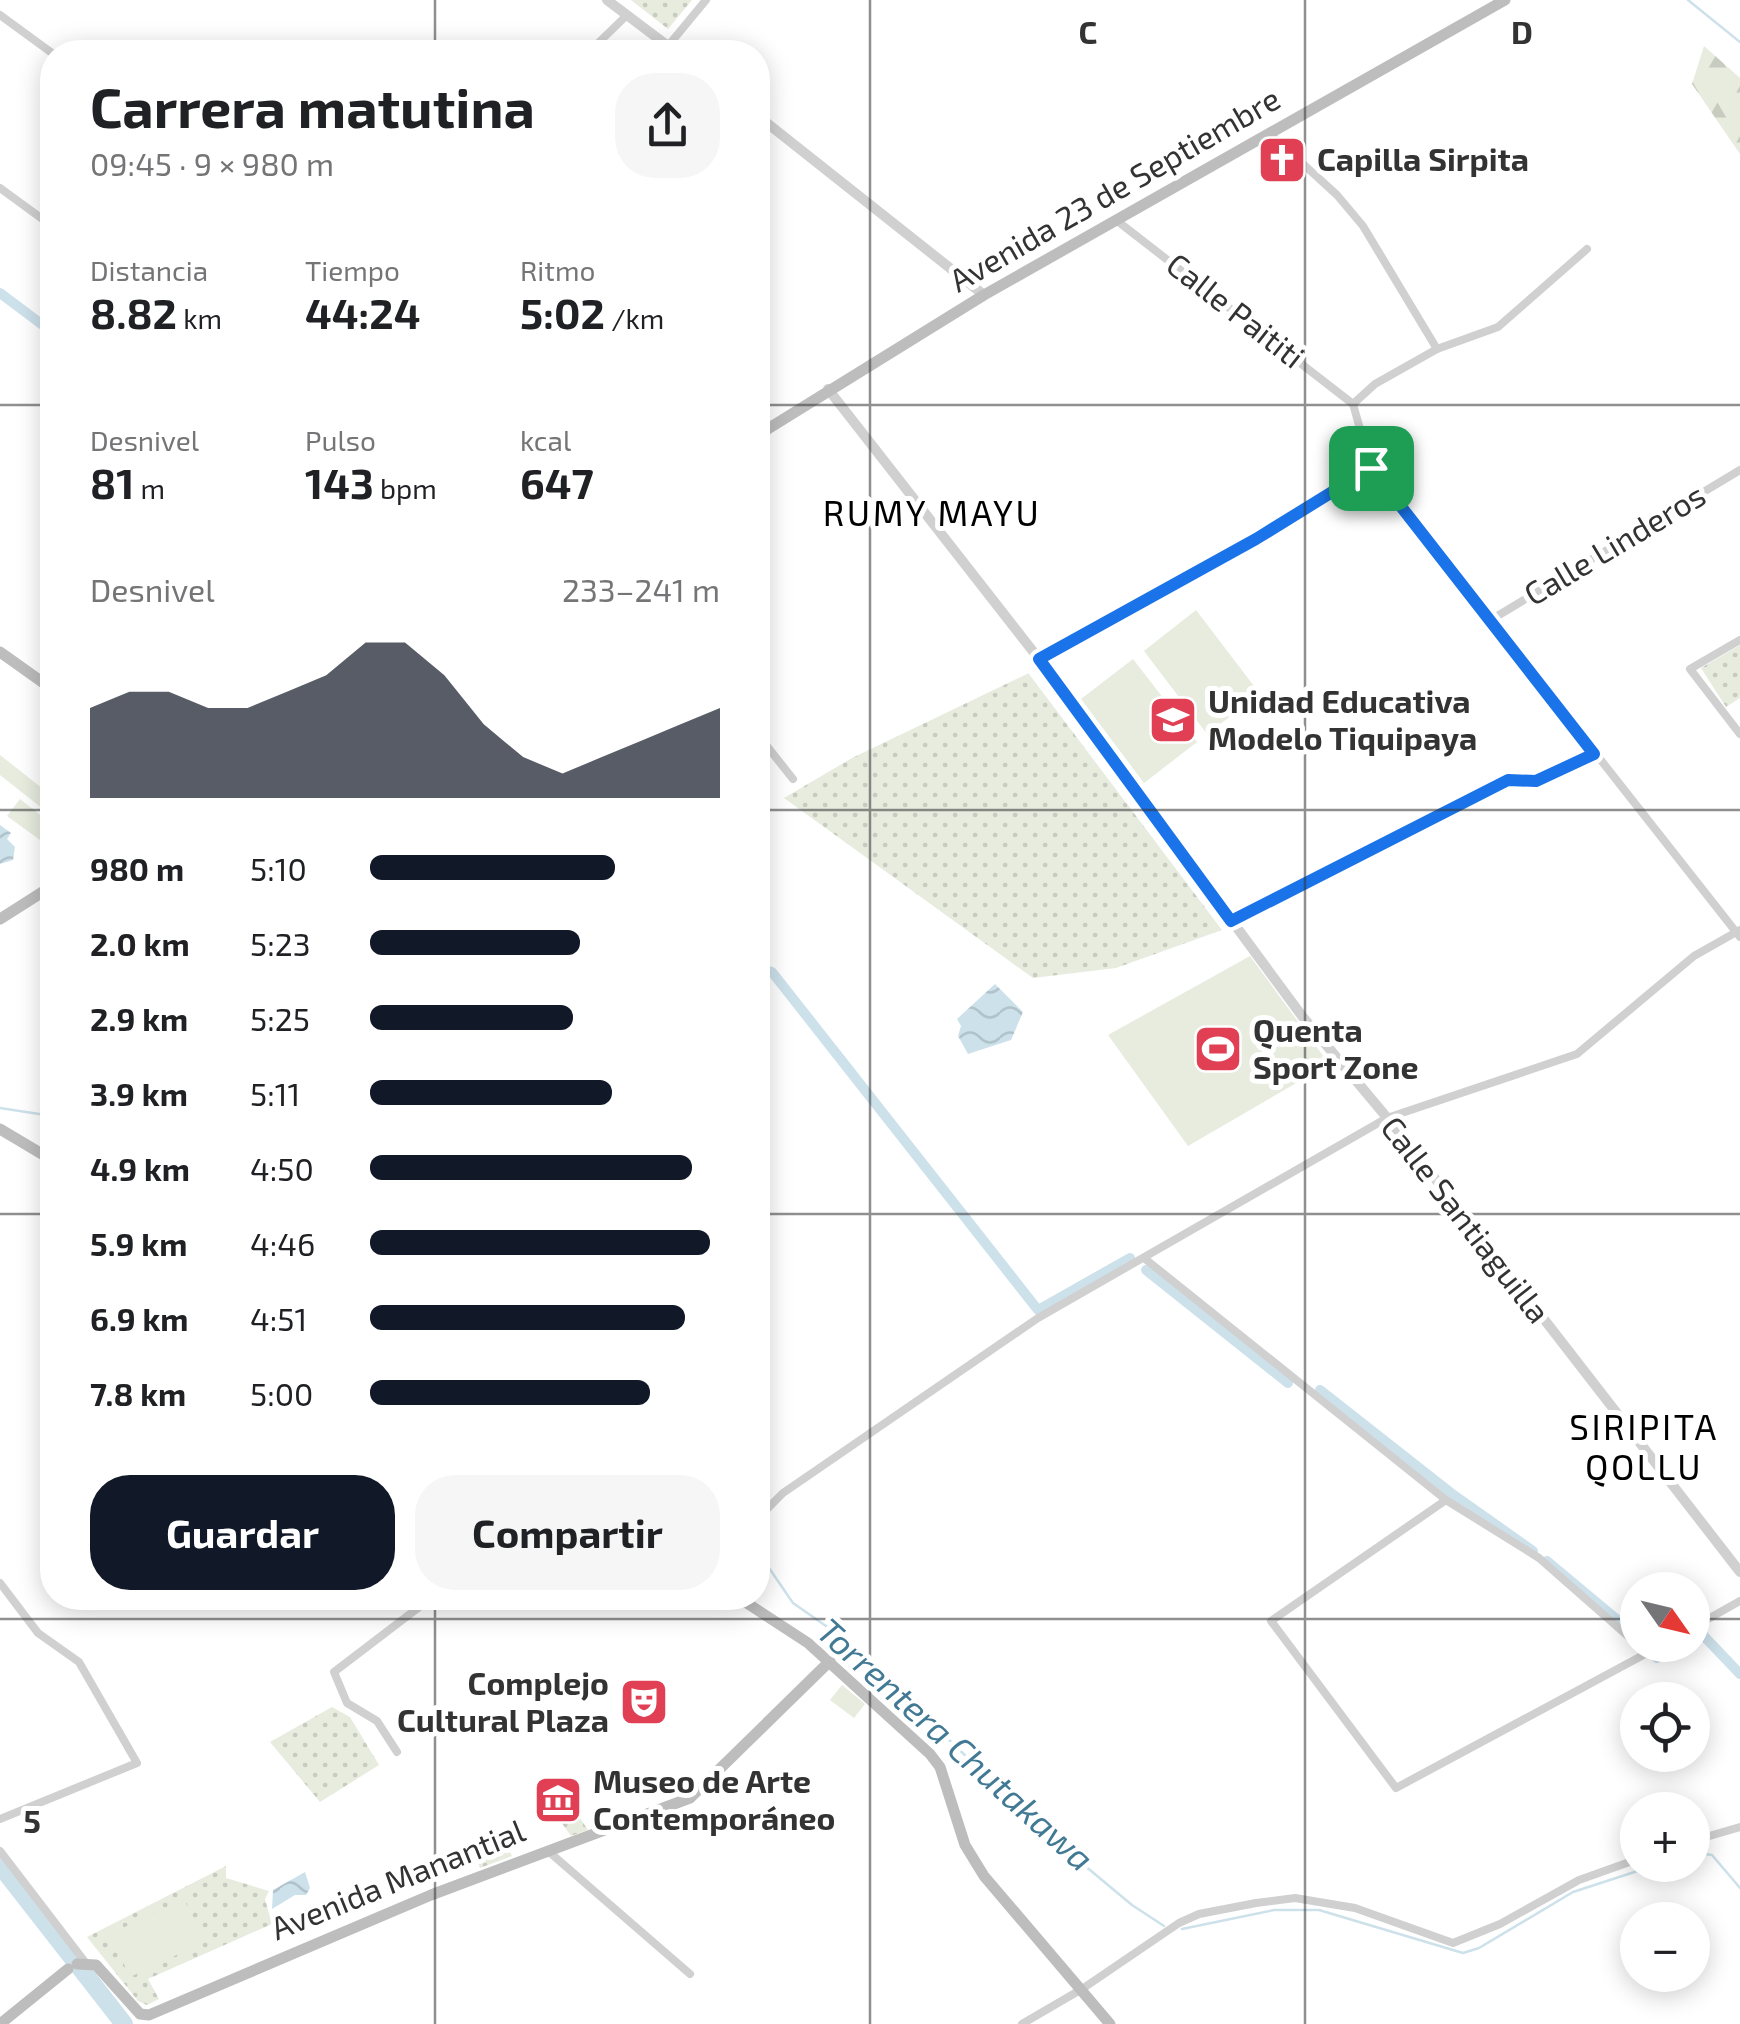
<!DOCTYPE html>
<html lang="es">
<meta charset="utf-8">
<style>
body{margin:0;font-family:"Exo 2",sans-serif;background:#f6f6f6;color:#202124;height:100vh;display:flex;flex-direction:column;font-size:38px;white-space:nowrap}
*{box-sizing:border-box;margin:0}
p{font-size:32px;color:#757577}
.icon{flex:none;width:55px;height:55px;fill:none;stroke:currentColor;stroke-width:2;stroke-linecap:round;stroke-linejoin:round}
.map{position:relative;flex:1;overflow:hidden}
.sheet{position:absolute;left:40px;top:40px;width:730px;height:1570px;display:flex;flex-direction:column;background:#fff;border-radius:40px;box-shadow:0 5px 25px #0003}
.sheet>*{flex:none}
.needle{width:65px;rotate:124deg}
.fabs{position:absolute;left:1620px;top:1572px;display:grid;gap:20px}
.fabs a{display:grid;place-items:center;width:90px;height:90px;border-radius:50%;background:#fff;box-shadow:0 5px 25px #0003;font-size:50px}
.pin{position:absolute;display:grid;place-items:center;width:85px;height:85px;color:#fff;margin:-42px;border-radius:20px;box-shadow:0 5px 15px #0006}
.round{display:grid;place-items:center;flex:none;width:105px;height:105px;border-radius:40px;background:#f6f6f6}
.overview{display:flex;align-items:center;justify-content:space-between;height:170px;padding:0 50px}
h1{font-size:55px;font-weight:700;line-height:75px}
.figures{display:grid;grid-template-columns:repeat(3,1fr);gap:15px;height:170px;padding:10px 50px}
.figures div{display:grid;align-content:center}
.figures b{font-size:42px;font-weight:700}
.figures small{font-size:28px;font-weight:400}
.figures p{font-size:28px}
.chart{height:280px;padding:20px 50px}
.chart p{display:flex;justify-content:space-between}
.chart svg{width:100%;height:180px;margin-top:10px;fill:#111827;opacity:.7}
.primary-button{display:flex;gap:20px;margin-top:auto;padding:20px 50px}
.primary-button a{flex:1;height:115px;border-radius:40px;background:#111827;color:#fff;font-size:40px;font-weight:700;line-height:115px;text-align:center}
.primary-button a+a{background:#f6f6f6;color:#202124}
ul{padding:0 50px;list-style:none;font-size:32px}
li{display:grid;grid-template-columns:160px 120px 1fr;align-items:center;height:75px}
li i{height:25px;border-radius:12px;background:#111827}
.map>svg:first-child{display:block}
</style>
<div class="map">
<svg width="1740" height="2024" viewBox="0 0 1740 2024">
<defs>
<pattern id="green-dots" width="8" height="8" patternUnits="userSpaceOnUse" patternTransform="scale(2.5)"><rect width="8" height="8" fill="#e7ecdf"/><path d="M2 2h.1M6 6h.1" fill="none" stroke="#c7cbc0" stroke-width="1.8" stroke-linecap="round"/></pattern>
<pattern id="forest-firs" width="22" height="20" patternUnits="userSpaceOnUse" patternTransform="scale(2.5)"><rect width="22" height="20" fill="#e7ecdf"/><path d="M5 1l3.5 6h-7zM16 11l3.5 6h-7z" fill="#c7cbc0"/></pattern>
<pattern id="water-waves" width="16" height="10" patternUnits="userSpaceOnUse" patternTransform="scale(2.5)"><rect width="16" height="10" fill="#cde1eb"/><path d="M0 5q4-4 8 0t8 0" fill="none" stroke="#b0c2ca"/></pattern>
</defs>
<rect width="100%" height="100%" fill="#fff"/>
<!-- green -->
<g fill="url(#green-dots)">
<polygon points="631,0 692,0 668,29"/>
<polygon points="1740,645 1740,698 1726,707 1701,668"/>
<polygon points="1029,673 1029,674 1222,930 1116,968 1033,978 784,798 852,758"/>
<polygon points="332,1707 350,1717 379,1765 320,1802 270,1742"/>
<polygon points="571,1805 588,1830 571,1836 556,1815"/>
<polygon points="496,1836 503,1837 512,1856 480,1868 470,1845"/>
<polygon points="226,1866 226,1878 269,1891 265,1899 272,1924 148,1979 159,1999 147,2005 138,2001 87,1937"/>
</g>
<!-- forest -->
<polygon fill="url(#forest-firs)" points="1704,46 1740,78 1740,154 1692,84"/>
<!-- pitch -->
<g fill="#e7ecdf">
<polygon points="1196,610 1260,694 1207,734 1144,651"/>
<polygon points="1133,659 1197,742 1144,783 1081,699"/>
<polygon points="0,755 52,796 52,816 0,775"/>
<polygon points="20,799 52,824 40,840 7,816"/>
<polygon points="1250,956 1329,1064 1188,1146 1108,1035"/>
<polygon points="842,1685 865,1704 854,1718 830,1700"/>
<polygon points="184,1899 204,1942 130,1977 110,1934"/>
</g>
<!-- water -->
<g fill="url(#water-waves)">
<polygon points="0,825 11,833 7,839 15,847 13,860 0,864"/>
<polygon points="995,984 1023,1012 1011,1040 968,1054 958,1036 961,1026 957,1019"/>
<polygon points="305,1872 310,1888 306,1895 295,1895 272,1909 273,1890"/>
</g>
<g fill="none" stroke-linecap="round" stroke-linejoin="round">
<!-- stream -->
<g stroke="#cde1eb" stroke-width="2.5">
<polyline points="1688,0 1740,42"/>
<polyline points="0,1108 52,1116"/>
<polyline points="758,1552 793,1603 836,1633 899,1702 941,1732 1042,1830 1132,1905 1164,1926"/>
<polyline points="1692,1852 1712,1855 1740,1888"/>
<polyline points="1182,1929 1274,1910 1319,1910 1463,1953 1479,1948 1573,1892 1656,1865"/>
</g>
<!-- canal -->
<g stroke="#cde1eb" stroke-width="10">
<polyline points="0,293 52,332"/>
<polyline points="758,968 772,972 1038,1310 1130,1258"/>
<polyline points="1146,1270 1288,1383"/>
<polyline points="1320,1390 1451,1493 1533,1551"/>
<polyline points="1547,1561 1638,1637"/>
<polyline points="1692,1638 1701,1633 1740,1674"/>
<polyline points="1646,1645 1649,1647"/>
<polyline points="1657,1658 1680,1645"/>
</g>
<!-- river -->
<polyline stroke="#cde1eb" stroke-width="18" points="0,1865 124,2024"/>
<!-- minor -->
<g stroke="#d0d0d0" stroke-width="8">
<polyline points="0,15 52,53"/>
<polyline points="668,46 706,0"/>
<polyline points="589,52 627,15"/>
<polyline points="1269,133 1337,195 1363,226 1437,349"/>
<polyline points="0,188 52,226"/>
<polyline points="1116,220 1353,404"/>
<polyline points="1353,404 1371,468 1740,937"/>
<polyline points="1353,404 1375,384 1437,349 1498,327 1587,249"/>
<polyline points="1489,621 1740,470"/>
<polyline points="1740,640 1690,669 1740,734"/>
<polyline points="1039,659 1256,539 1371,468"/>
<polyline points="758,735 793,779"/>
<polyline points="1231,921 1508,781 1536,781 1594,754"/>
<polyline points="1144,1258 1446,1500 1539,1558 1638,1645"/>
<polyline points="1446,1500 1271,1621 1396,1788 1662,1645"/>
<polyline points="758,1518 783,1493 1038,1318 1387,1118 1577,1054 1694,956 1740,930"/>
<polyline points="0,1583 38,1633 79,1662 137,1763 0,1819"/>
<polyline points="1692,1628 1740,1601"/>
<polyline points="397,1752 377,1721 347,1703 334,1672 431,1598"/>
<polyline points="1692,1841 1740,1827"/>
<polyline points="0,1851 85,1962"/>
<polyline points="548,1851 690,1974"/>
<polyline points="1022,2024 1082,1989 1179,1923 1199,1914 1256,1903 1295,1898 1355,1908 1453,1943 1500,1924 1579,1880 1638,1859"/>
</g>
<!-- tertiary -->
<g stroke="#d0d0d0" stroke-width="10">
<polyline points="607,0 676,52"/>
<polyline points="758,116 984,295"/>
<polyline points="828,389 1039,659 1302,1016 1399,1132 1740,1572"/>
</g>
<!-- secondary -->
<g stroke="#bdbdbd" stroke-width="11">
<polyline points="758,435 984,295 1505,0"/>
<polyline points="0,652 52,689"/>
<polyline points="0,919 52,886"/>
<polyline points="0,1129 52,1160"/>
<polyline points="739,1598 808,1643 930,1754 940,1767 965,1845 984,1876 1110,2024"/>
<polyline points="77,1964 96,1965 140,2014 149,2015 431,1895 690,1798 830,1661"/>
<polyline points="0,2024 68,1969"/>
</g>
</g>
<g fill="none" stroke-linecap="round" stroke-linejoin="round">
<!-- route casing -->
<g stroke="#fff" stroke-width="20">
<polygon id="route" points="1371,468 1594,754 1536,781 1508,780 1231,921 1039,659 1256,539"/>
</g>
<!-- route -->
<use href="#route" stroke="#1a73e8" stroke-width="12"/>
</g>
<!-- grid -->
<path fill="none" stroke="#333" stroke-width="2.5" stroke-opacity="0.55" d="M435,0v52M870,0v2024M1305,0v2024M0,405h52M758,405h982M0,810h52M758,810h982M0,1214h52M758,1214h982M435,1598v426M0,1619h1638M1692,1619h48"/>
<!-- icons -->
<defs>
<g id="church-square" transform="scale(2.5)"><rect x="-9" y="-9" width="18" height="18" rx="4" fill="#e03f54" stroke="#fff"/><path d="M-1.2-6h2.4v3.5h3.3v2.4h-3.3V6h-2.4V-.1h-3.3v-2.4h3.3Z" fill="#fff"/></g>
<g id="school-square" transform="scale(2.5)"><rect x="-9" y="-9" width="18" height="18" rx="4" fill="#e03f54" stroke="#fff"/><path d="M0-5L7-2L0 1L-7-2ZM-4 1L0 2.5L4 1V4Q0 6-4 4Z" fill="#fff"/></g>
<g id="stadium-square" transform="scale(2.5)"><rect x="-9" y="-9" width="18" height="18" rx="4" fill="#e03f54" stroke="#fff"/><path d="M0-5a6.5 5 0 1 0 0 10a6.5 5 0 1 0 0-10ZM-3.5-1.8h7v3.6h-7Z" fill="#fff"/></g>
<g id="theatre-square" transform="scale(2.5)"><rect x="-9" y="-9" width="18" height="18" rx="4" fill="#e03f54" stroke="#fff"/><path d="M-5-5.5Q0-4 5-5.5V0Q5 5 0 6Q-5 5-5 0ZM-3.3-2.5H-1v1.5H-3.3ZM1-2.5H3.3v1.5H1ZM-2.8 1Q0 5.5 2.8 1Z" fill="#fff"/></g>
<g id="museum-square" transform="scale(2.5)"><rect x="-9" y="-9" width="18" height="18" rx="4" fill="#e03f54" stroke="#fff"/><path d="M0-6L6-3V-2H-6V-3ZM-5-1h2V3h-2ZM-1-1h2V3h-2ZM3-1h2V3H3ZM-6 4H6V6H-6Z" fill="#fff"/></g>
</defs>
<g fill-rule="evenodd">
<use href="#church-square" x="1282" y="160"/>
<use href="#school-square" x="1173" y="720"/>
<use href="#stadium-square" x="1218" y="1049"/>
<use href="#theatre-square" x="644" y="1702"/>
<use href="#museum-square" x="558" y="1800"/>
</g>
<g text-anchor="middle" stroke-width="10" stroke-linejoin="round" paint-order="stroke">
<!-- poi labels -->
<g font-size="32" font-weight="bold" fill="#333" stroke="#fff" text-anchor="start">
<text x="1317" y="171">Capilla Sirpita</text>
<text x="1208" y="713">Unidad Educativa<tspan x="1208" dy="37">Modelo Tiquipaya</tspan></text>
<text x="1253" y="1042">Quenta<tspan x="1253" dy="37">Sport Zone</tspan></text>
<text x="609" y="1695" text-anchor="end">Complejo<tspan x="609" dy="37">Cultural Plaza</tspan></text>
<text x="593" y="1793">Museo de Arte<tspan x="593" dy="37">Contemporáneo</tspan></text>
</g>
<!-- street labels -->
<g font-size="32" fill="#333" stroke="#fff">
<text transform="translate(1115 190) rotate(-30)" y="11">Avenida 23 de Septiembre</text>
<text transform="translate(1235 311) rotate(38)" y="11">Calle Paititi</text>
<text transform="translate(1615 545) rotate(-31)" y="11">Calle Linderos</text>
<text transform="translate(1465 1220) rotate(52)" y="11">Calle Santiaguilla</text>
<text transform="translate(398 1880) rotate(-22)" y="11">Avenida Manantial</text>
</g>
<!-- neighbourhood labels -->
<g font-size="35" letter-spacing="2.5" fill="#000" stroke="#fff">
<text x="932" y="526">RUMY MAYU</text>
<text x="1644" y="1440">SIRIPITA<tspan x="1644" dy="40">QOLLU</tspan></text>
</g>
<!-- water labels -->
<g font-size="35" font-style="italic" fill="#427994" stroke="#fff">
<text transform="translate(955 1745) rotate(42)" y="12">Torrentera Chutakawa</text>
</g>
</g>
<g font-size="32" text-anchor="middle" font-weight="bold" fill="#333" stroke="#fff" stroke-width="10" stroke-linejoin="round" paint-order="stroke">
<text x="1088" y="44">C</text>
<text x="1522" y="44">D</text>
<text x="32" y="1833">5</text>
</g>
</svg>
<div class="fabs">
<a><svg class="needle" viewBox="-14 -14 28 28"><path d="M0-13l5 13h-10z" fill="#e53935"/><path d="M0 13l5-13h-10z" fill="#757577"/></svg></a>
<a><svg class="icon" aria-label="locate" viewBox="0 0 24 24"><circle cx="12" cy="12" r="6"/><path d="M12 2v4M12 18v4M2 12h4M18 12h4"/></svg></a>
<a>+</a>
<a>−</a>
</div>
<div class="pin" style="left:1371px;top:468px;background:#1e9e55"><svg class="icon" aria-label="arrive" viewBox="0 0 24 24"><path d="M6 21V4h12l-3 4 3 4H6"/></svg></div>
<section class="sheet">
<div class="overview"><div><h1>Carrera matutina</h1><p>09:45 · 9 × 980 m</p></div><a class="round"><svg class="icon" aria-label="share" viewBox="0 0 24 24"><path d="M12 15V3M7 8l5-5 5 5M5 13v7h14v-7"/></svg></a></div>
<div class="figures">
<div><p>Distancia</p><b>8.82<small> km</small></b></div>
<div><p>Tiempo</p><b>44:24</b></div>
<div><p>Ritmo</p><b>5:02<small> /km</small></b></div>
</div>
<div class="figures">
<div><p>Desnivel</p><b>81<small> m</small></b></div>
<div><p>Pulso</p><b>143<small> bpm</small></b></div>
<div><p>kcal</p><b>647</b></div>
</div>
<div class="chart"><p><span>Desnivel</span>233–241 m</p>
<svg viewBox="0 0 160 44" preserveAspectRatio="none"><path d="M0 44V22L10 18L20 18L30 22L40 22L50 18L60 14L70 6L80 6L90 14L100 26L110 34L120 38L130 34L140 30L150 26L160 22V44z"/></svg>
</div>
<ul>
<li><b>980 m</b>5:10<i style="width:70%"></i></li>
<li><b>2.0 km</b>5:23<i style="width:60%"></i></li>
<li><b>2.9 km</b>5:25<i style="width:58%"></i></li>
<li><b>3.9 km</b>5:11<i style="width:69%"></i></li>
<li><b>4.9 km</b>4:50<i style="width:92%"></i></li>
<li><b>5.9 km</b>4:46<i style="width:97%"></i></li>
<li><b>6.9 km</b>4:51<i style="width:90%"></i></li>
<li><b>7.8 km</b>5:00<i style="width:80%"></i></li>
</ul>
<div class="primary-button"><a>Guardar</a><a>Compartir</a></div>
</section>
</div>
